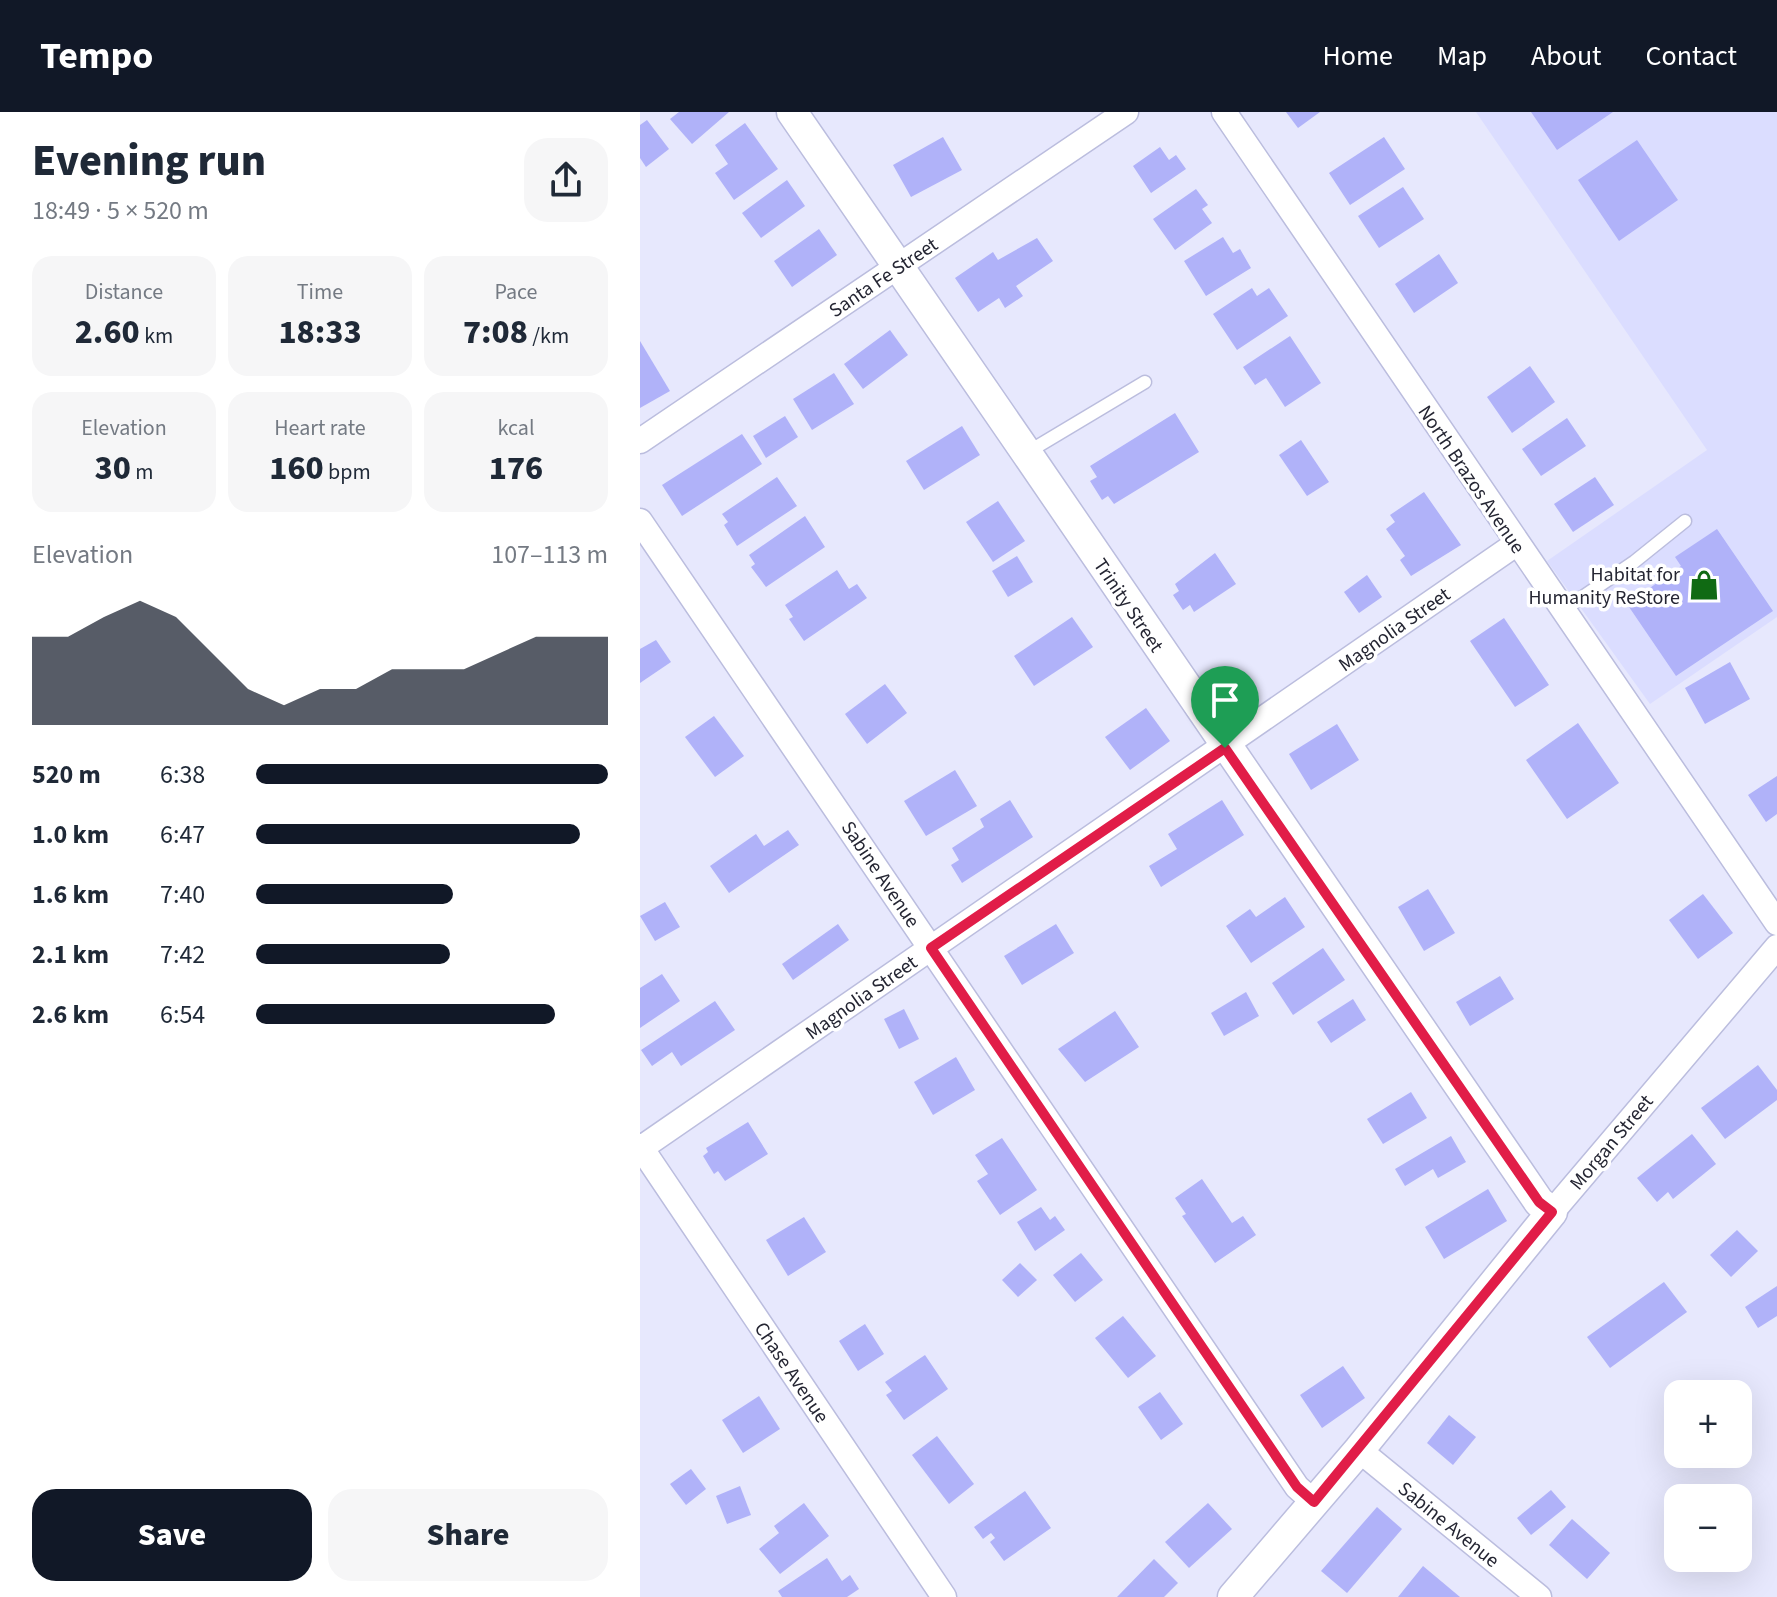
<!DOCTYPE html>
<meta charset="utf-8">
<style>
body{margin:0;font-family:"Source Sans 3",sans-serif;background:#f6f6f7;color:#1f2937;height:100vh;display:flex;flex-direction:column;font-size:30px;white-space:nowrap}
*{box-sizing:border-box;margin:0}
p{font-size:26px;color:#747a83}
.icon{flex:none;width:44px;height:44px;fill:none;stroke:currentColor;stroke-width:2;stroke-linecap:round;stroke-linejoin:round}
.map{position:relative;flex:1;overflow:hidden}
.panel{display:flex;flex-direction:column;background:#fff;width:640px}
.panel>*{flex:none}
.buttons{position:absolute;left:1024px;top:1268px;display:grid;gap:16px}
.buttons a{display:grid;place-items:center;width:88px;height:88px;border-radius:16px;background:#fff;box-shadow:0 8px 32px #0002;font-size:40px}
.pin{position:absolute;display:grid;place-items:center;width:68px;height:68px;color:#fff;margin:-82px -34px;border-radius:50% 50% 50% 0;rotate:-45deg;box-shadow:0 0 8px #0007}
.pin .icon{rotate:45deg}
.round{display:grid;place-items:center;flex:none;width:84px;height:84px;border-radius:24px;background:#f6f6f7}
.overview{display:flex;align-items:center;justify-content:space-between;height:136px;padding:0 32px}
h1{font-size:44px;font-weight:800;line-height:60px}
.stats{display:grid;grid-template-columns:repeat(3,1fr);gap:12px;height:136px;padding:8px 32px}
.stats div{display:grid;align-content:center;border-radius:20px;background:#f6f6f7;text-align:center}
.stats b{font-size:34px;font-weight:800}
.stats small{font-size:22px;font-weight:400}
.stats p{font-size:22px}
.chart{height:224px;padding:16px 32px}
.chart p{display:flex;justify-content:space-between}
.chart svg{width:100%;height:144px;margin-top:8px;fill:#111827;opacity:.7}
.cta{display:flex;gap:16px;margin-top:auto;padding:16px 32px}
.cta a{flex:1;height:92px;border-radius:24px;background:#111827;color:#fff;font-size:32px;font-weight:800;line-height:92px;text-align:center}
.cta a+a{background:#f6f6f7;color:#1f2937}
ul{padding:0 32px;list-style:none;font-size:26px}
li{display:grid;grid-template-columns:128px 96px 1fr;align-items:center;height:60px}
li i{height:20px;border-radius:10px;background:#111827}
header{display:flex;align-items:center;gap:48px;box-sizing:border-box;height:112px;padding:0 40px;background:#111827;color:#fff}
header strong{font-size:38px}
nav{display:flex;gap:44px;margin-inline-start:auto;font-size:28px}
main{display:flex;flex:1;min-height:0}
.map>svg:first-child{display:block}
</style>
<header>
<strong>Tempo</strong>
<nav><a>Home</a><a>Map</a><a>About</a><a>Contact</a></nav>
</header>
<main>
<section class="panel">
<div class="overview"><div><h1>Evening run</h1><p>18:49 · 5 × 520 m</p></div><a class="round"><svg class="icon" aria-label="share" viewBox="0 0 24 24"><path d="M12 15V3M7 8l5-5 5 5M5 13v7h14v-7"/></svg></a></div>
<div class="stats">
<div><p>Distance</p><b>2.60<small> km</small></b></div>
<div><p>Time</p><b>18:33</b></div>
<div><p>Pace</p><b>7:08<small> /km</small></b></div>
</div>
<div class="stats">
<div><p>Elevation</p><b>30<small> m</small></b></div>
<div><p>Heart rate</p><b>160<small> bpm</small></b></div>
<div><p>kcal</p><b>176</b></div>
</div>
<div class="chart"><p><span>Elevation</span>107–113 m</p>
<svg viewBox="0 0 160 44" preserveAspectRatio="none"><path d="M0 44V17L10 17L20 11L30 6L40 11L50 22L60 33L70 38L80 33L90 33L100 27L110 27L120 27L130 22L140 17L150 17L160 17V44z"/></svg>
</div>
<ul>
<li><b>520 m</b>6:38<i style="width:100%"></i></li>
<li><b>1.0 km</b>6:47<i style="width:92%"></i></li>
<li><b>1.6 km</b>7:40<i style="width:56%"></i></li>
<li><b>2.1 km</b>7:42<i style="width:55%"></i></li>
<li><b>2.6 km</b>6:54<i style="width:85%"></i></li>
</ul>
<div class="cta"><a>Save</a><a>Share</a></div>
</section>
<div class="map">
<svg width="1137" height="1485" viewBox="0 0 1137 1485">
<rect width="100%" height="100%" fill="#e7e8fd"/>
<!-- built -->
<polygon fill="#dbddff" points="836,0 1137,0 1137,505 1010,592 907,449 1067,338"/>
<!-- building -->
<g fill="#b0b2f9">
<polygon points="39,0 89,0 52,32 30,7"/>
<polygon points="646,0 680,0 658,16"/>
<polygon points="891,0 973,0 917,38"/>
<polygon points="7,8 29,37 6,55 0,46 0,13"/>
<polygon points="105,11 138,57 94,88 75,61 88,52 75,33"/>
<polygon points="303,25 322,58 271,85 253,53"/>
<polygon points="744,25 765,57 710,93 689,61"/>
<polygon points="997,28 1038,88 979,129 938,68"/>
<polygon points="520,35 529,48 536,43 546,57 511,81 493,54"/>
<polygon points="147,68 165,94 121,126 102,101"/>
<polygon points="763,75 784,107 739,136 718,104"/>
<polygon points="556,77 568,93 562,97 572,111 535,138 513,107"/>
<polygon points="179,117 197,143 152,175 134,149"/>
<polygon points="583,125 593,141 600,137 611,156 566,184 544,149"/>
<polygon points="397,126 413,149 376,174 383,184 365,196 359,186 338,200 315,166 353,140 358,148"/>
<polygon points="799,142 818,171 774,201 755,172"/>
<polygon points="612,176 617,184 629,176 648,204 597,238 573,202"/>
<polygon points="250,218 268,243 223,277 204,252"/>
<polygon points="650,224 681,271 645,295 626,266 615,273 603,255"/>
<polygon points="0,229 30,279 0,296"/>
<polygon points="890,254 915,290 872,321 847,285"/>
<polygon points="194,261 214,292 172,318 153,287"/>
<polygon points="535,301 559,340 474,392 468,384 462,388 450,369 457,365 450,354"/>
<polygon points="145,304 158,325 126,346 113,324"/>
<polygon points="927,306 946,334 901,364 882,337"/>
<polygon points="322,314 340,343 284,378 266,349"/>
<polygon points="102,322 122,352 42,404 22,373"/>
<polygon points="661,328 689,370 667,384 639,343"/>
<polygon points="137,365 157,394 97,434 84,413 88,410 82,402"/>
<polygon points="955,365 974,393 933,420 914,392"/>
<polygon points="784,380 821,433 771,464 760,448 765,444 746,417 755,410 750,403"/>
<polygon points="358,389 385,429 353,450 326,410"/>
<polygon points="165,404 185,435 126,475 111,455 115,452 109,443"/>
<polygon points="1077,417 1133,499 1036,564 987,492 1041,454 1035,445"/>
<polygon points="575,441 596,472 554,500 550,493 543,498 533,483 539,479 535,472"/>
<polygon points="377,444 393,470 368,485 352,459"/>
<polygon points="197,458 209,477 217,472 227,486 164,529 149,507 153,505 145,493"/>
<polygon points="727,463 742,485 719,501 704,480"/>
<polygon points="432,505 453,535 394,574 374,544"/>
<polygon points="864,506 909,573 875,595 830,529"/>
<polygon points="16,528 31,550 0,571 0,537"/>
<polygon points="1090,550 1110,587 1065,612 1045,576"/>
<polygon points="245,572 267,601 227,632 205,602"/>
<polygon points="506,596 530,629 490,658 465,625"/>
<polygon points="74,604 104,644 75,665 45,625"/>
<polygon points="938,611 979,671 927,707 886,648"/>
<polygon points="697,612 719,648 671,678 649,642"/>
<polygon points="315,658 337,694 286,724 264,689"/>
<polygon points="1137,664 1137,702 1126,710 1108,683"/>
<polygon points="370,688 393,725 322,771 311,753 319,748 312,736 344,715 340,707"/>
<polygon points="582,688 604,723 521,775 509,754 537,737 528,722"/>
<polygon points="148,718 159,733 89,781 70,754 116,722 124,734"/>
<polygon points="788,777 815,821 784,839 758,795"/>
<polygon points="1063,782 1093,821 1058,847 1029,808"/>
<polygon points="645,785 665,815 611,851 586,814 610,797 616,805"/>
<polygon points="25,790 40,815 15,829 0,804"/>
<polygon points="198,812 209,828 153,868 142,852"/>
<polygon points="416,812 434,841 382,873 364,844"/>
<polygon points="683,836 705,868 653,903 632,871"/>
<polygon points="22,862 40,889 0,916 0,876"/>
<polygon points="860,864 874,887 830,914 816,890"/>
<polygon points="606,880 619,904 584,924 571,901"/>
<polygon points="713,887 726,908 691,931 677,910"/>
<polygon points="75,889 95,918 41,954 32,940 12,954 1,938"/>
<polygon points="264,897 279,927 259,937 244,907"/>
<polygon points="475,899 499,935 445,970 418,937"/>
<polygon points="316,945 335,978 293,1003 274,970"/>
<polygon points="1118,953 1137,978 1137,988 1085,1027 1061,996"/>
<polygon points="771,980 787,1006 743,1032 727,1007"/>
<polygon points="108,1010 128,1042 85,1069 78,1059 74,1062 63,1044 68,1040 66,1036"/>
<polygon points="1052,1022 1076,1052 1033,1087 1028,1080 1017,1090 997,1066"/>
<polygon points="811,1024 826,1050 798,1066 793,1057 765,1074 755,1057"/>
<polygon points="362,1026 397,1078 360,1103 337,1069 348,1062 335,1043"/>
<polygon points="562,1067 592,1111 603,1104 616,1123 575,1151 542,1104 546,1102 535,1086"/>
<polygon points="848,1077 867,1109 804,1147 785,1115"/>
<polygon points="401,1095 410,1108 415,1104 425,1118 395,1139 377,1110"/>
<polygon points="164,1105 186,1140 148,1164 126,1128"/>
<polygon points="1097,1118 1118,1139 1091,1165 1070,1143"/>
<polygon points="441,1141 463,1168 435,1190 413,1163"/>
<polygon points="380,1151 397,1168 378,1185 362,1168"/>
<polygon points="1024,1170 1047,1200 970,1256 947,1225"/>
<polygon points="1137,1174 1137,1204 1118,1216 1105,1195"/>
<polygon points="483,1204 516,1244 488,1266 455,1226"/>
<polygon points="225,1212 244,1242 218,1259 199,1229"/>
<polygon points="285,1243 308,1277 264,1308 246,1283 252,1279 245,1270"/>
<polygon points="703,1254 725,1286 682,1316 660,1283"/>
<polygon points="520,1280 543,1312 521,1328 498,1295"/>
<polygon points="119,1284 140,1317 103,1341 82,1308"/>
<polygon points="809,1303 836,1325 813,1353 787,1331"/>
<polygon points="297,1324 334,1372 309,1392 272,1343"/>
<polygon points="51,1357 66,1377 46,1393 30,1372"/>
<polygon points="100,1374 111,1403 87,1412 76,1384"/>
<polygon points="911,1378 926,1395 891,1423 877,1406"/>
<polygon points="385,1379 411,1416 364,1449 350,1430 355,1426 351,1421 343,1427 334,1415"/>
<polygon points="164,1391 189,1424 140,1462 119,1437 139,1421 134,1414"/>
<polygon points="568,1391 592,1417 549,1456 525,1430"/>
<polygon points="737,1395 762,1417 707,1481 681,1459"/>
<polygon points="932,1407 970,1441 947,1467 909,1433"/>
<polygon points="187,1446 202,1469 210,1463 219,1477 207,1485 142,1485 138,1479"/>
<polygon points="514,1447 538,1471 524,1485 477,1485"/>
<polygon points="783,1454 820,1485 758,1485"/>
</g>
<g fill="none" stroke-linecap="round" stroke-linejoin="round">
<!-- service casing -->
<g stroke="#bbbdde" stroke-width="15">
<g id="service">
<polyline points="388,340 505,270"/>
<polyline points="922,499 994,450 1045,409"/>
</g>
</g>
<!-- minor casing -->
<g stroke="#bbbdde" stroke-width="27">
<g id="minor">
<polyline points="584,0 1137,811"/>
<polyline points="0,329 486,0"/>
<polyline points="0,409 657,1375 674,1390"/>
<polyline points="0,1034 304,1485"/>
<polyline points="0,1037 876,432"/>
<polyline points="912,1100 1137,835"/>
<polyline points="719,1338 899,1485"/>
</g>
</g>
<!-- tertiary casing -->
<g stroke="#bbbdde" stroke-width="33">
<path id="tertiary" d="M152,0c251,362 497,728 747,1090l13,10 -193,238 -126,147"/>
</g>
<!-- service -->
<use href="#service" stroke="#fff" stroke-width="12"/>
<!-- minor -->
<use href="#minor" stroke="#fff" stroke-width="24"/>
<!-- tertiary -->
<use href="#tertiary" stroke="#fff" stroke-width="30"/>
</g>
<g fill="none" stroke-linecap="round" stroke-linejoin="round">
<!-- route casing -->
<g stroke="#fff" stroke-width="16">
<polygon id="route" points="585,636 899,1090 912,1100 674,1390 657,1375 291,836"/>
</g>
<!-- route -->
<use href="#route" stroke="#e11d48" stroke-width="10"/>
</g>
<!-- icons -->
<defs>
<g id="shop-bare" transform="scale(2.4)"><path d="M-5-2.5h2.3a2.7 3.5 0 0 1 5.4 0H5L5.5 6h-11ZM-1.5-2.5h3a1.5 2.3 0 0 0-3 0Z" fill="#106a13" stroke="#fff" stroke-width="2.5" paint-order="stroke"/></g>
</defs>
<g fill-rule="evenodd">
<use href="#shop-bare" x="1064" y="473"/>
</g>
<g text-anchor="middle" stroke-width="7" stroke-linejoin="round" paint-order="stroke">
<!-- street labels -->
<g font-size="20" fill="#252633" stroke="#fff">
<text transform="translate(243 165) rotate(-34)" y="7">Santa Fe Street</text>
<text transform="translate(832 367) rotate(56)" y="7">North Brazos Avenue</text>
<text transform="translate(489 493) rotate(56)" y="7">Trinity Street</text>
<text transform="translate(754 517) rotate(-35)" y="7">Magnolia Street</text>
<text transform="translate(241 762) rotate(56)" y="7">Sabine Avenue</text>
<text transform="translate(221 885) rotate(-35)" y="7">Magnolia Street</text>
<text transform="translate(971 1030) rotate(-50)" y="7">Morgan Street</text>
<text transform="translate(152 1260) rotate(56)" y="7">Chase Avenue</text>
<text transform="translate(809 1412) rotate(39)" y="7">Sabine Avenue</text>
</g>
<!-- poi labels -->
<g font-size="20" fill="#252633" stroke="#fff" text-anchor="end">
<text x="1040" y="469">Habitat for<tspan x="1040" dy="23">Humanity ReStore</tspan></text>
</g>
</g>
</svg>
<div class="buttons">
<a>+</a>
<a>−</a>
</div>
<div class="pin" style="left:585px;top:636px;background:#1e9e55"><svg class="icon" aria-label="arrive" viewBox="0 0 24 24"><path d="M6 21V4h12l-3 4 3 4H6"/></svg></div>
</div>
</main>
